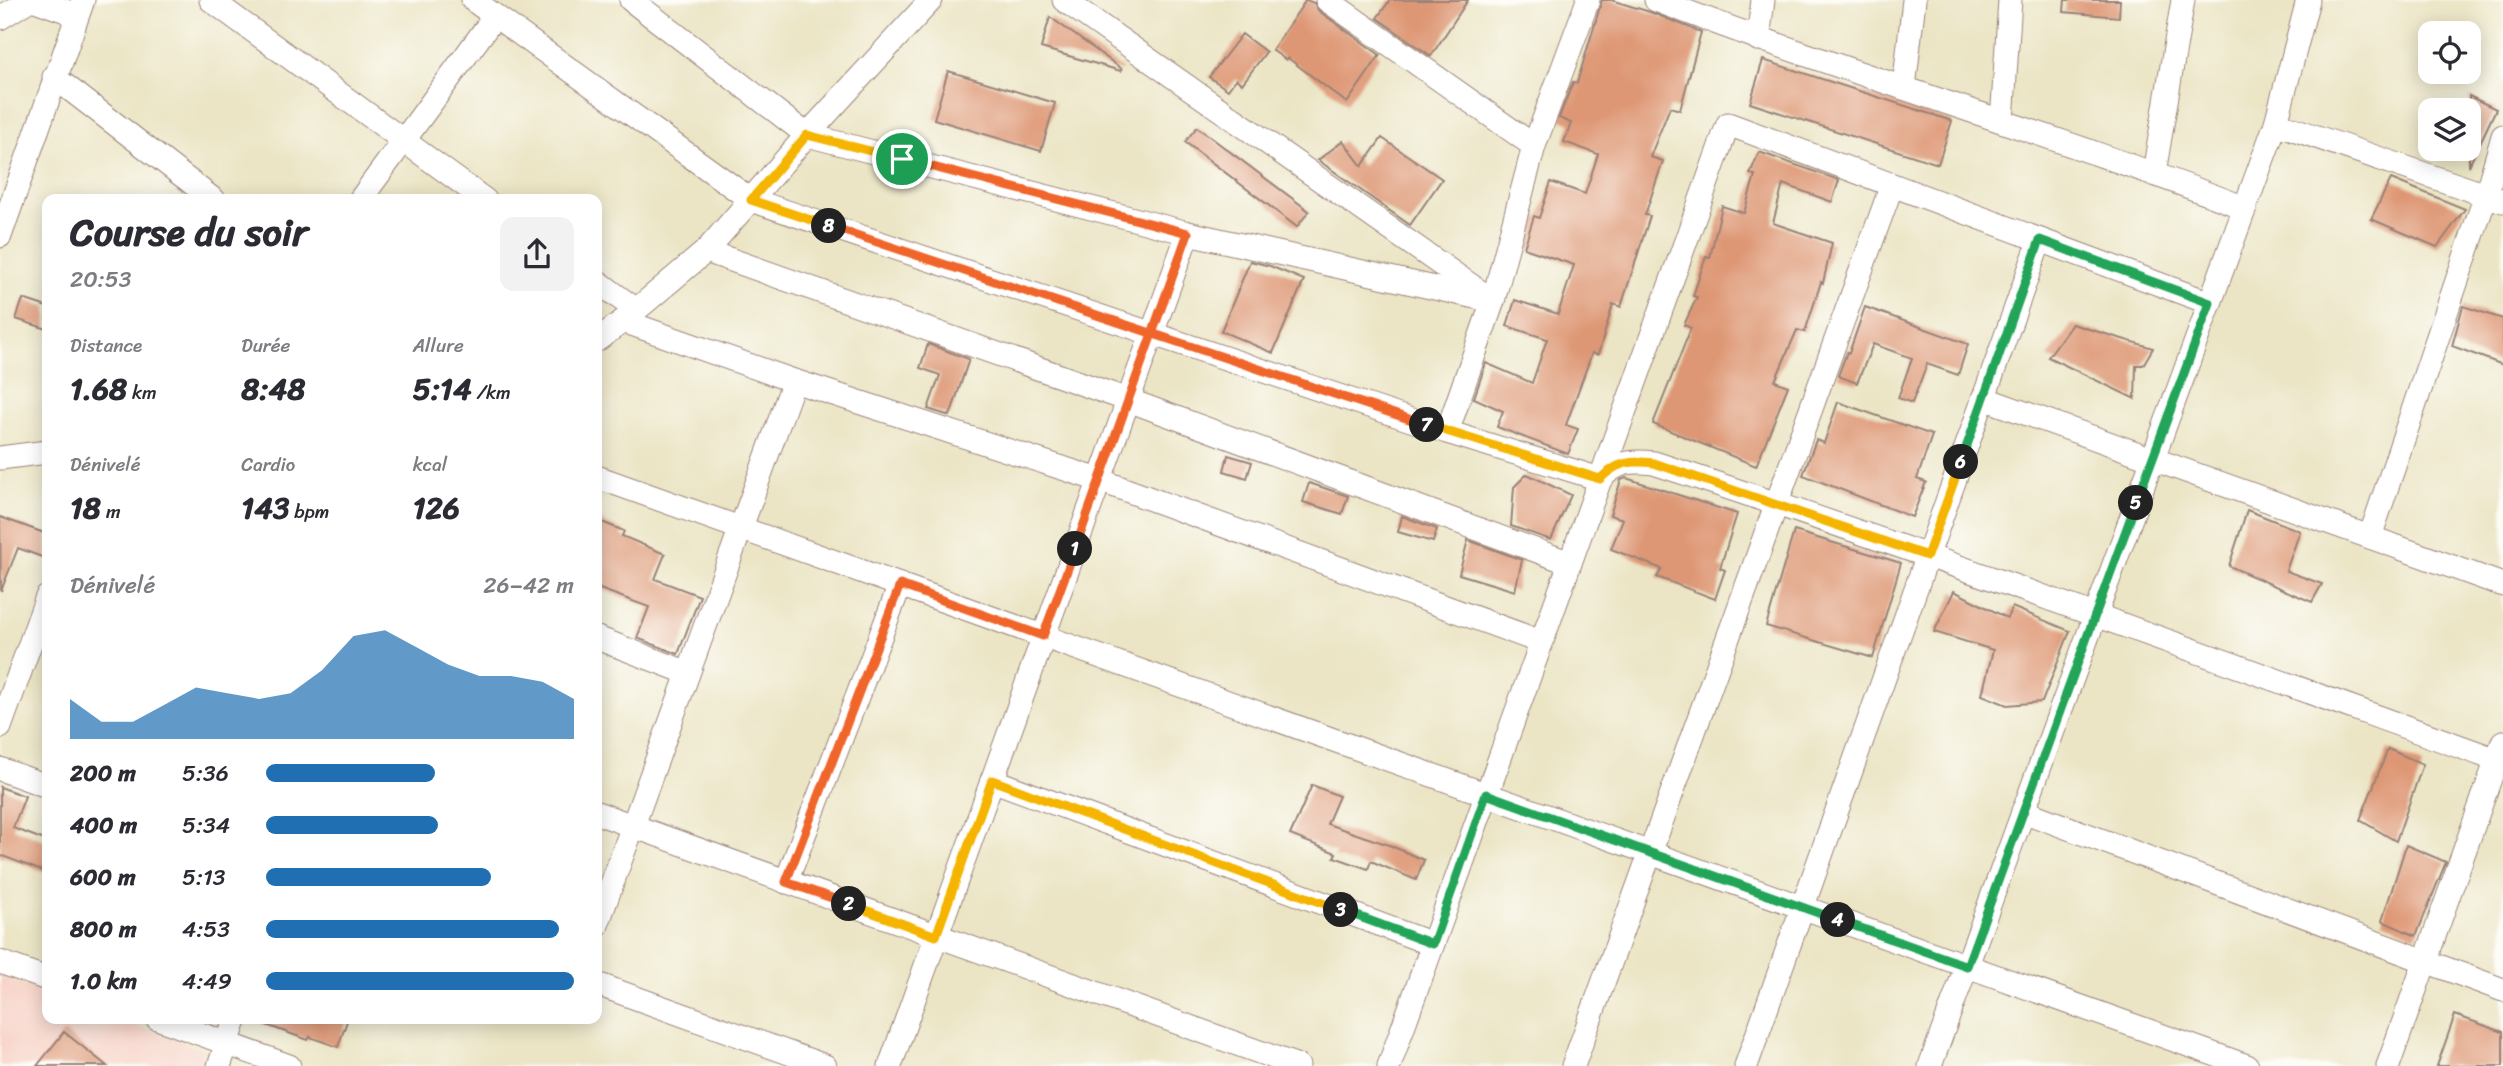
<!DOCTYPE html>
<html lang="fr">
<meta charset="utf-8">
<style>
body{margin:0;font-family:Sriracha,sans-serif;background:#f2f2f3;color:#2b2b33;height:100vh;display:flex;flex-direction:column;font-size:26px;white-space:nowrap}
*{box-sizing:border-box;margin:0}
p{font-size:23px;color:#7c7c81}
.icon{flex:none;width:38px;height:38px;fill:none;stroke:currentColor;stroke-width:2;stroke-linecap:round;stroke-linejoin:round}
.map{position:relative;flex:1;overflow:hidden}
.side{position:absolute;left:42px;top:194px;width:560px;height:830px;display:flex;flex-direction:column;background:#fff;border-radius:14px;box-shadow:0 4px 18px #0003}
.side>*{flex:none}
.controls{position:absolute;left:2418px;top:21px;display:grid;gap:14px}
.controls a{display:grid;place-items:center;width:63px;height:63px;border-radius:14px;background:#fff;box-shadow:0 4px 18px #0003;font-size:35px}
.pin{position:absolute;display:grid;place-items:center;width:60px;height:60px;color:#fff;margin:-30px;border:4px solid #fff;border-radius:50%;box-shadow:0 2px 7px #0007}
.km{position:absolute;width:35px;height:35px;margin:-18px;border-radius:50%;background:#222;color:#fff;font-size:19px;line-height:35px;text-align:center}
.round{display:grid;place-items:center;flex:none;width:74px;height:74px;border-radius:14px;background:#f2f2f3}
.summary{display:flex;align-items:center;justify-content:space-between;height:119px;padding:0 28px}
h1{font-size:38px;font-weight:700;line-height:52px}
.stats{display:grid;grid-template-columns:repeat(3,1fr);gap:10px;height:119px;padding:7px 28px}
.stats div{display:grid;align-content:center}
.stats b{font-size:30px;font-weight:700}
.stats small{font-size:19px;font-weight:400}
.stats p{font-size:19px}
.chart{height:196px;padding:14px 28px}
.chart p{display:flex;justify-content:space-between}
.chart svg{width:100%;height:126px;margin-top:7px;fill:#1f6fb2;opacity:.7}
ul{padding:0 28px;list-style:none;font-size:23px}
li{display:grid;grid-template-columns:112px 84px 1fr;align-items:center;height:52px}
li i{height:18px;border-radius:9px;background:#1f6fb2}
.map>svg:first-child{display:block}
</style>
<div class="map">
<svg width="2503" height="1066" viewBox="0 0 2503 1066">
<rect width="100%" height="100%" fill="#fdfcf7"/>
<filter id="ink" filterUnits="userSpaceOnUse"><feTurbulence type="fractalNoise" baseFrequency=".0143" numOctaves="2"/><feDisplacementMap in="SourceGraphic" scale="14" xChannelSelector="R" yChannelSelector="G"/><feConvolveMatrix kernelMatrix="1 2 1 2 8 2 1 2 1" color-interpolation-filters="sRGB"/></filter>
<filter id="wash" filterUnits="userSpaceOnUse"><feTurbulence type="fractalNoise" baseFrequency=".00686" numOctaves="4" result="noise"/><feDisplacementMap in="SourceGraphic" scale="28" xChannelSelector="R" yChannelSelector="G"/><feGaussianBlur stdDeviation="1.57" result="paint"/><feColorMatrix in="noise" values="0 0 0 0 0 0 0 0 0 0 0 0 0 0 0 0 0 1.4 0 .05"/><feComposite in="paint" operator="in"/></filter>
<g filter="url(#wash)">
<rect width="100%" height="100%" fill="#ebe5c5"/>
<!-- built -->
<polygon fill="#f7d1c6" points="0,976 47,993 47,1018 117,1019 204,1050 199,1066 0,1066"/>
<g id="blocks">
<!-- building -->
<g fill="#de9774">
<polygon points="1306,0 1314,3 1319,11 1380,55 1347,103 1288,58 1286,60 1272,50"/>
<polygon points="1390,0 1468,0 1431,56 1377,18"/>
<polygon points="1602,0 1611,0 1650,12 1701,32 1680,110 1670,107 1650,157 1663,161 1645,215 1650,216 1621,307 1613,304 1598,355 1592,353 1566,425 1578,429 1568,454 1497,427 1503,411 1474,398 1486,363 1532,383 1547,339 1507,326 1515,300 1558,314 1574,265 1524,248 1534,216 1539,218 1551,182 1585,194 1598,154 1564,142 1571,123 1559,118 1573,82 1577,83"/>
<polygon points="2065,0 2120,0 2119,17 2064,12"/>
<polygon points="1050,17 1122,69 1121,71 1041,48"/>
<polygon points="1242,34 1266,52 1242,84 1236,79 1228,90 1209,77"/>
<polygon points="1763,60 1952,121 1938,164 1750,103"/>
<polygon points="948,71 1055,103 1041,151 934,119"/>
<polygon points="2469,96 2496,109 2469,166"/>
<polygon points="1197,127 1309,211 1297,227 1185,142"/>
<polygon points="1382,138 1442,179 1410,225 1318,160 1343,141 1362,166"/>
<polygon points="1759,152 1839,180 1832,202 1783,184 1773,223 1832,243 1823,283 1821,282 1805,332 1797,330 1775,381 1788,386 1756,466 1653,424 1691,328 1684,325 1697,297 1693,296 1706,256 1710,257 1722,206 1744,213 1755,175 1750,174"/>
<polygon points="2391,179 2465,209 2437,247 2371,219"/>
<polygon points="1250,261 1270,266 1304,280 1273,353 1221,331"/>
<polygon points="23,299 47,307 47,329 16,319"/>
<polygon points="2463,306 2503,319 2503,365 2452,346"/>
<polygon points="1865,307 1968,344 1958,375 1927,364 1912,403 1898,398 1912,358 1873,344 1857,383 1838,376 1847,352 1849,353"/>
<polygon points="2072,324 2153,348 2143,365 2136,365 2135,399 2048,357"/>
<polygon points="928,344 969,359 950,416 928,409 940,375 920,368"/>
<polygon points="1838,402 1932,435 1917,479 1926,482 1912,517 1803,475 1816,440 1824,443"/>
<polygon points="1228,455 1252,462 1247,478 1224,471"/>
<polygon points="1527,474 1571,495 1551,540 1511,526 1514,487"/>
<polygon points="1626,478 1737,514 1720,568 1725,570 1715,599 1657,577 1662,569 1611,549 1623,519 1610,515 1621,480"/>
<polygon points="1309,483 1348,496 1342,514 1303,502"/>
<polygon points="2247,510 2300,531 2286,571 2322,584 2312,602 2229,566"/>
<polygon points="1402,516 1437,529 1433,542 1398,532"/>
<polygon points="0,517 47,534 47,559 18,548 1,591"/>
<polygon points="597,520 624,531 622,536 665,554 655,579 700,596 678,654 637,638 649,607 597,588"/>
<polygon points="1794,531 1901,563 1873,658 1766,626"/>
<polygon points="1468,540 1522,560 1515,591 1459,574"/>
<polygon points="1954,591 2007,618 2012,607 2070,631 2042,702 2007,705 1982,695 1993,650 1934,632"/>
<polygon points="2388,749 2423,764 2396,841 2360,820"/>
<polygon points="1312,785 1339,796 1327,824 1389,845 1424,860 1416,880 1371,861 1368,869 1334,857 1336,853 1290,835"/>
<polygon points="0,787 25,796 13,828 47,841 47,873 3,856 0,858"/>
<polygon points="2406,845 2446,862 2416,936 2382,921"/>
<polygon points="2455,1015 2503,1032 2503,1066 2437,1066"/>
<polygon points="255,1018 348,1018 338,1047 310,1037 308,1040 255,1021"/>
<polygon points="64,1032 107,1066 37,1066"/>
</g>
</g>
</g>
<g filter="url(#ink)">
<use href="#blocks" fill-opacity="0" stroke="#9a8278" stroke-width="2"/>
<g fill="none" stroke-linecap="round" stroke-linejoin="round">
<!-- street casing -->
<g stroke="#9a8278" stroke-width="25">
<g id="street">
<polyline points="35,0 77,15"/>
<polyline points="211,0 485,200"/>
<path d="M473,0l278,200 696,232 153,47c17,-17 31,-19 54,-16 283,93 563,196 843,297"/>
<polyline points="631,0 807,135 1188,233 1493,301"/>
<polyline points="1064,0 1483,294"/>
<polyline points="1327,0 1534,146"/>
<path d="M1656,0c195,75 395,133 589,208"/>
<polyline points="0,18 29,0"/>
<polyline points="1758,39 1763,0"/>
<polyline points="54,77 214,200"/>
<polyline points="1904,88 1914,0"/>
<polyline points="2002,121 2010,0"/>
<polyline points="2276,123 2503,201"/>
<polyline points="2154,173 2183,0"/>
<polyline points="360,200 495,16"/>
<polyline points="0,236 83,0"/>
<polyline points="706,251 1128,400 1570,563"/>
<polyline points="597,281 636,310"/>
<polyline points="623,321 794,381 1099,480 1541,642"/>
<polyline points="597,340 623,321 706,251 807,135 931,0"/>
<polyline points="1983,398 2503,585"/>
<polyline points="1447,432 1493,301 1534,146 1588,0"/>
<polyline points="0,458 47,452"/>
<polyline points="597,477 2247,1066"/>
<polyline points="2370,537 2486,195 2503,136"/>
<polyline points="597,638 688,673"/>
<polyline points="0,727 47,597"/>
<polyline points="0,769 47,786"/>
<polyline points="992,780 1432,944"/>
<polyline points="2023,811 2503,990"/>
<polyline points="597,813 1298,1066"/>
<polyline points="786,882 900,585"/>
<polyline points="597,925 794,381"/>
<polyline points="0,962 47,979"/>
<polyline points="597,984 825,1066"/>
<polyline points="157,1018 289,1066"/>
<polyline points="219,1066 236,1018"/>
<polyline points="890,1066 1188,233"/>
<polyline points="1389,1066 1728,124 2210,303"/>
<polyline points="1573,1066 1892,185"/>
<polyline points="1746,1066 2040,240"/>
<polyline points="1930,1066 2276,123 2308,0"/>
<polyline points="2388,1066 2503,742"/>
</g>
</g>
<!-- street -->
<use href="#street" stroke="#fff" stroke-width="23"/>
</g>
</g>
<g fill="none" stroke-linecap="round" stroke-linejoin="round" filter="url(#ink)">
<!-- split-1 casing -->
<g stroke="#fff" stroke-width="14">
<polyline id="split-1" points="902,159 1188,233 1075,549"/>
</g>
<!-- split-2 casing -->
<g stroke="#fff" stroke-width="14">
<polyline id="split-2" points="849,904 786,882 900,585 1043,636 1075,549"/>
</g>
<!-- split-3 casing -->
<g stroke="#fff" stroke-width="14">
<polyline id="split-3" points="849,904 936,936 992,780 1341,910"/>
</g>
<!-- split-4 casing -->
<g stroke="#fff" stroke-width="14">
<polyline id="split-4" points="1341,910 1433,944 1486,794 1838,920"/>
</g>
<!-- split-5 casing -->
<g stroke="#fff" stroke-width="14">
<polyline id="split-5" points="1838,920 1967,966 2136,503"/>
</g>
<!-- split-6 casing -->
<g stroke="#fff" stroke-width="14">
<polyline id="split-6" points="1961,462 2040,240 2210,303 2136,503"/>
</g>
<!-- split-7 casing -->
<g stroke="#fff" stroke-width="14">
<path id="split-7" d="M1427,425l173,54c17,-17 31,-19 54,-16l273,93 34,-94"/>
</g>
<!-- split-8 casing -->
<g stroke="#fff" stroke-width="14">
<polyline id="split-8" points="829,226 1427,425"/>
</g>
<!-- split-9 casing -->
<g stroke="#fff" stroke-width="14">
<polyline id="split-9" points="829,226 751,200 807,135 902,159"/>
</g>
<!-- split-1 -->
<use href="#split-1" stroke="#f0652b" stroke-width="9"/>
<!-- split-2 -->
<use href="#split-2" stroke="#f0652b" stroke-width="9"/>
<!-- split-3 -->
<use href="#split-3" stroke="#f5b400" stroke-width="9"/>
<!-- split-4 -->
<use href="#split-4" stroke="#22a559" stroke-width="9"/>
<!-- split-5 -->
<use href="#split-5" stroke="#22a559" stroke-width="9"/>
<!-- split-6 -->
<use href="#split-6" stroke="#22a559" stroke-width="9"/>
<!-- split-7 -->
<use href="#split-7" stroke="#f5b400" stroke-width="9"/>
<!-- split-8 -->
<use href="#split-8" stroke="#f0652b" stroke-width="9"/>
<!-- split-9 -->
<use href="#split-9" stroke="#f5b400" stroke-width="9"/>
</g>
</svg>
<div class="controls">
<a><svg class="icon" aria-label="locate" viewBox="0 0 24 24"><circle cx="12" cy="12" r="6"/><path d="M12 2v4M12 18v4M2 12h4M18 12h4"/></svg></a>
<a><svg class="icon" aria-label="layers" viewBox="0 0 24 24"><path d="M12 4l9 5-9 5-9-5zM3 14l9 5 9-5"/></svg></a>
</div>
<div class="pin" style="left:902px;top:159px;background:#1e9e55"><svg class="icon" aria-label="arrive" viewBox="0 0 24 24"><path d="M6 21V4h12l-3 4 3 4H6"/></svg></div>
<b class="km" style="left:1075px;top:549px">1</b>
<b class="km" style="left:849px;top:904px">2</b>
<b class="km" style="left:1341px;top:910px">3</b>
<b class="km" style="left:1838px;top:920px">4</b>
<b class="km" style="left:2136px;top:503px">5</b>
<b class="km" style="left:1961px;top:462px">6</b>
<b class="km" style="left:1427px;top:425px">7</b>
<b class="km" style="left:829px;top:226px">8</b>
<section class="side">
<div class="summary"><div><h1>Course du soir</h1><p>20:53</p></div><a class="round"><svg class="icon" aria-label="share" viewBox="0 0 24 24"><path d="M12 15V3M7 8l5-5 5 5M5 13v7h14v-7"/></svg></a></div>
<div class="stats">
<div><p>Distance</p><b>1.68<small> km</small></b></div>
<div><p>Durée</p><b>8:48</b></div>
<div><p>Allure</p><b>5:14<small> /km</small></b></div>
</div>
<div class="stats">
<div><p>Dénivelé</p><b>18<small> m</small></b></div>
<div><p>Cardio</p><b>143<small> bpm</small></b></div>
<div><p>kcal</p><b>126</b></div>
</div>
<div class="chart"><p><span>Dénivelé</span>26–42 m</p>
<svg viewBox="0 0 160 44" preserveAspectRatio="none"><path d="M0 44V30L10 38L20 38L30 32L40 26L50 28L60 30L70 28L80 20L90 8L100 6L110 12L120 18L130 22L140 22L150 24L160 30V44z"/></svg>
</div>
<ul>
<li><b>200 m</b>5:36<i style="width:55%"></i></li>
<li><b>400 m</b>5:34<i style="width:56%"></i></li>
<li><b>600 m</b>5:13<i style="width:73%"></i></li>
<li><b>800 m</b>4:53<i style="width:95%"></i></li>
<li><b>1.0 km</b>4:49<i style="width:100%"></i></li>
</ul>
</section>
</div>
